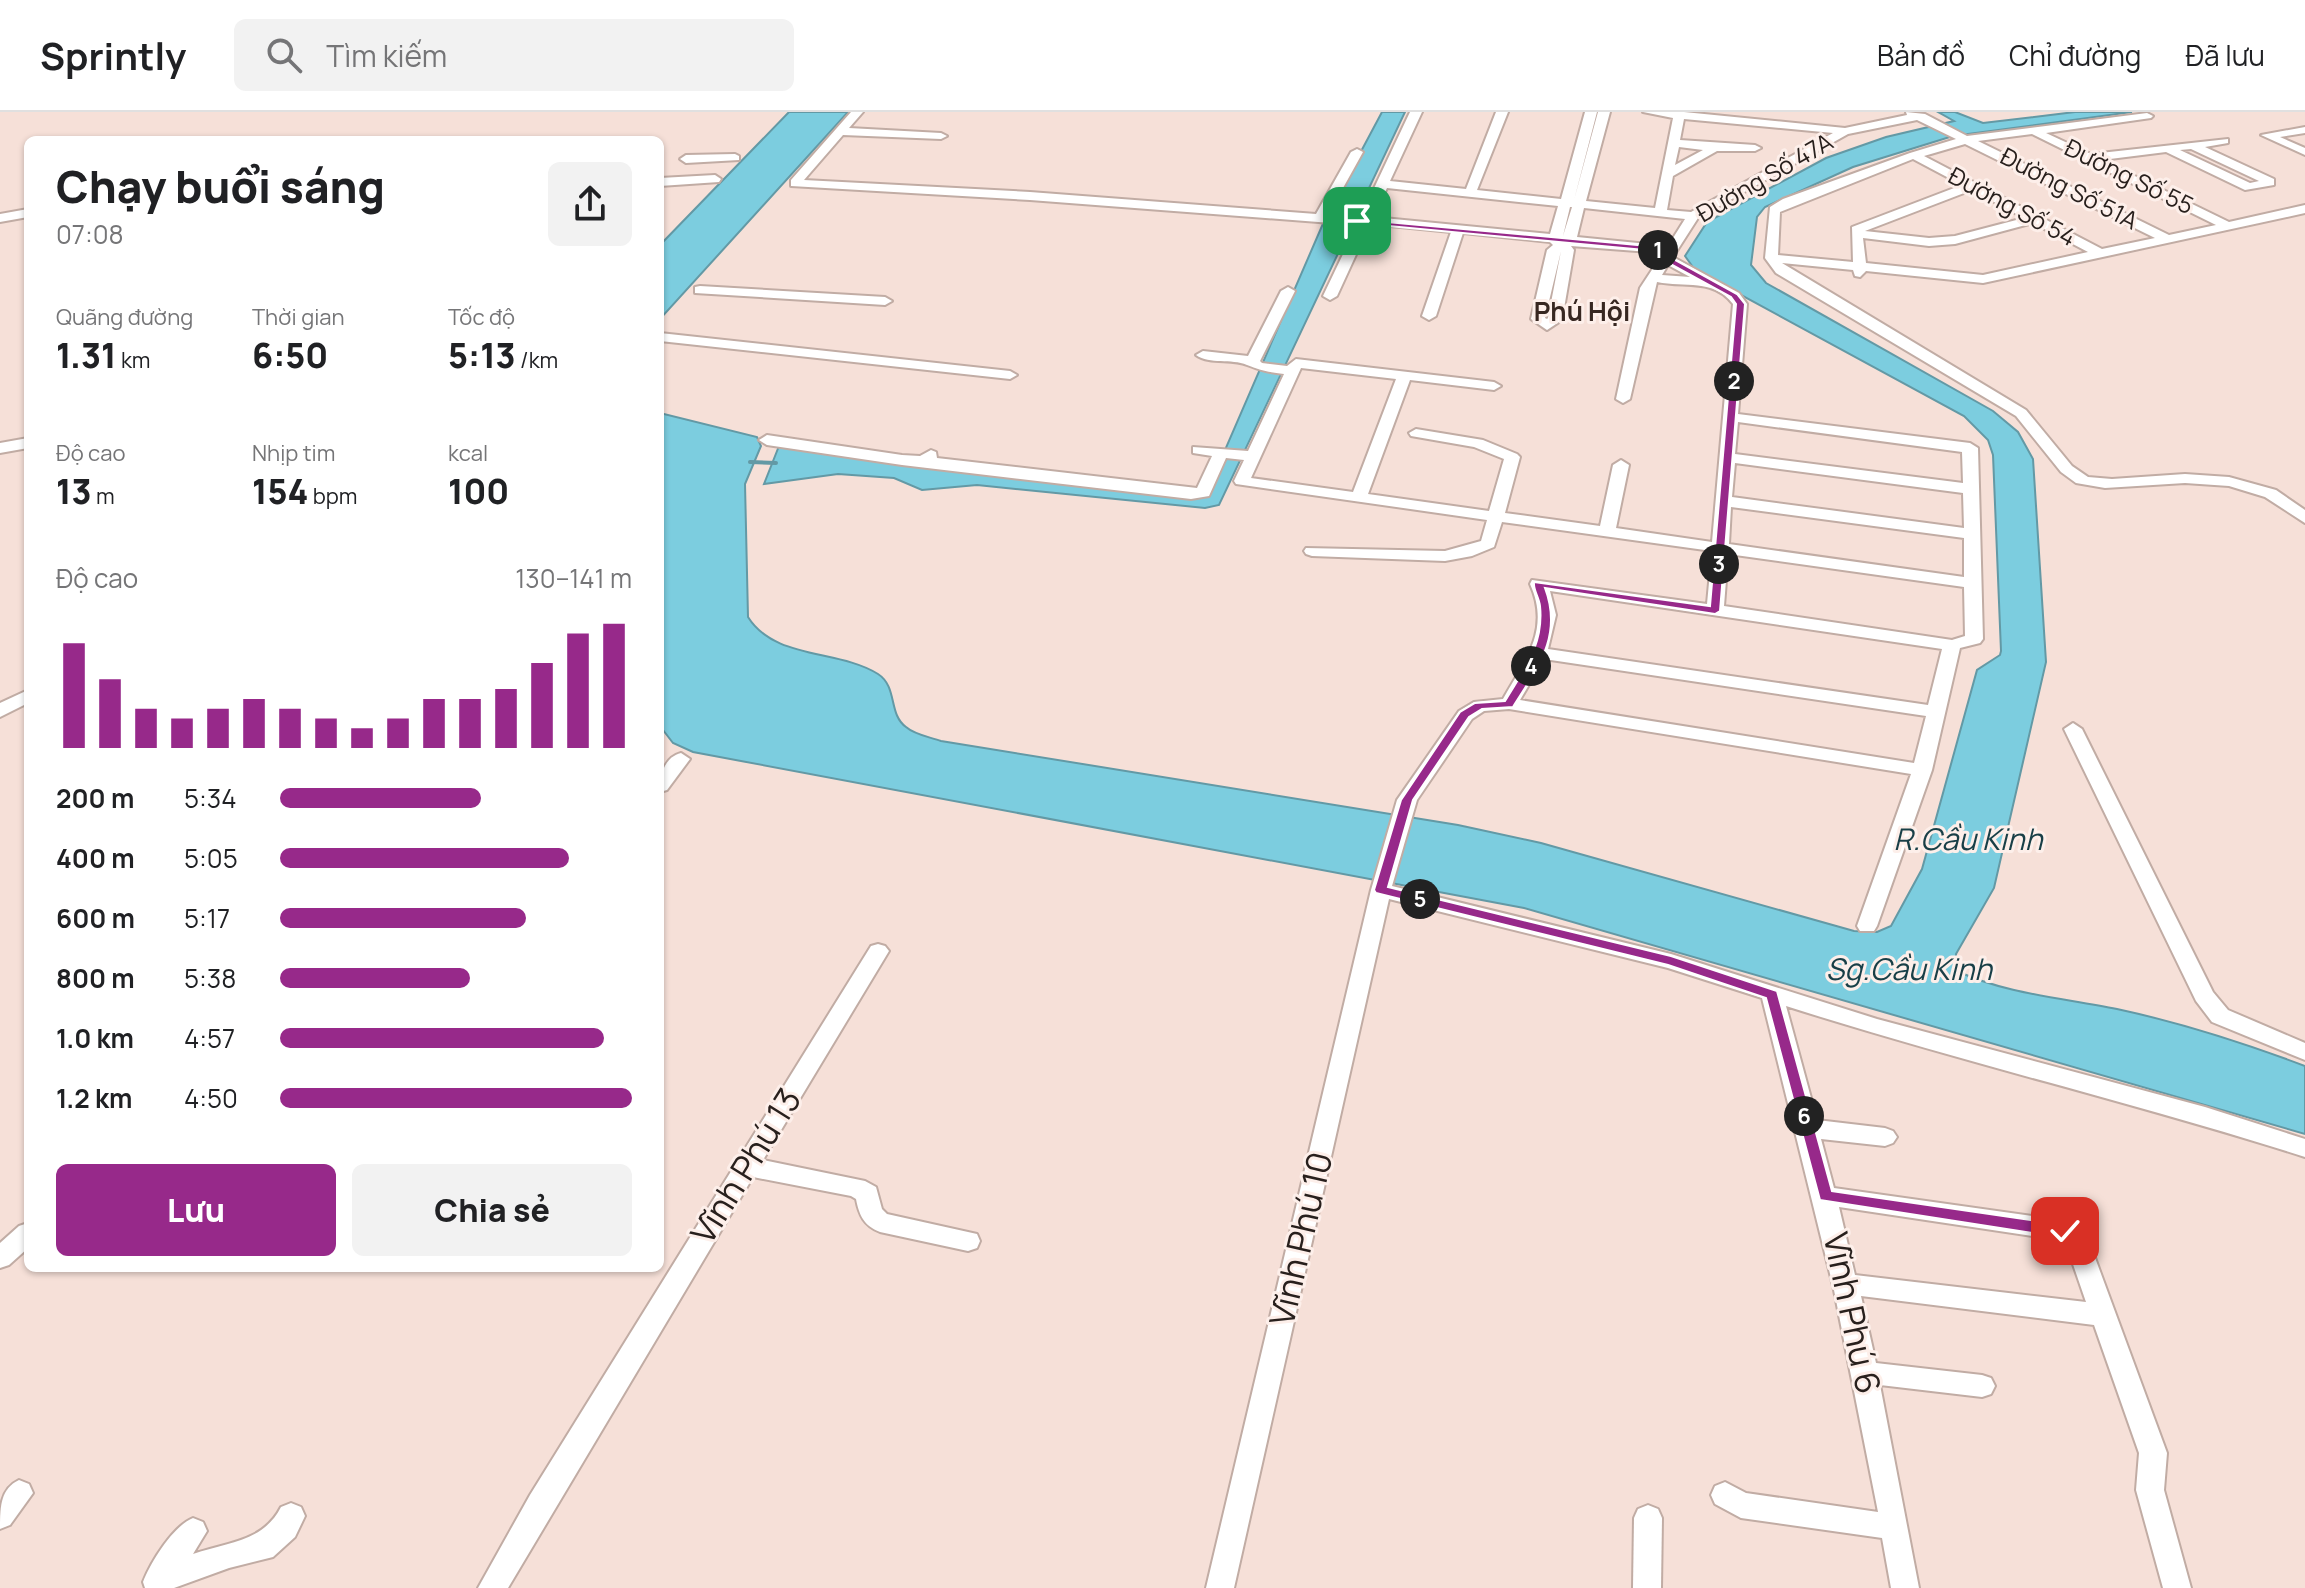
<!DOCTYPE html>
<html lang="vi">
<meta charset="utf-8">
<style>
body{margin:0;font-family:Manrope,sans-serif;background:#f2f2f2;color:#202124;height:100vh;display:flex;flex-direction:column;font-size:30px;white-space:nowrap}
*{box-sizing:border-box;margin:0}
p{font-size:26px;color:#757577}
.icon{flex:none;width:44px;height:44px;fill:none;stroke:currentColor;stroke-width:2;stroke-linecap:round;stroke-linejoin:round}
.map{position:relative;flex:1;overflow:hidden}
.drawer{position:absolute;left:24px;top:24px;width:640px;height:1136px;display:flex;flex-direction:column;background:#fff;border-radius:12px;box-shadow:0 2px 6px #0004}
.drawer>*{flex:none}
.pin{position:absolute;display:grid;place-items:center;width:68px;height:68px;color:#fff;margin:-34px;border-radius:16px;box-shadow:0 4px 12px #0006}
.km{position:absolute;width:40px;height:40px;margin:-20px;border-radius:50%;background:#222;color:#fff;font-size:22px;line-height:40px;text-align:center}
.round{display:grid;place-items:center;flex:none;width:84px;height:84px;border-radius:12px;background:#f2f2f2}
.headline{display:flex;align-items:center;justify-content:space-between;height:136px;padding:0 32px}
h1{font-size:44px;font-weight:800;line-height:60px}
.metrics{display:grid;grid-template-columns:repeat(3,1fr);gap:12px;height:136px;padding:8px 32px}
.metrics div{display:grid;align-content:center}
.metrics b{font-size:34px;font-weight:800}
.metrics small{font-size:22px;font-weight:400}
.metrics p{font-size:22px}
.chart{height:224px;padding:16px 32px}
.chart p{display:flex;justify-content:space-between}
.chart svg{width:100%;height:144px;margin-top:8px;stroke:#97298a;stroke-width:6}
.cta{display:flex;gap:16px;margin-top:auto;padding:16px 32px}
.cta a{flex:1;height:92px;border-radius:12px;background:#97298a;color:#fff;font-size:32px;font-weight:800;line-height:92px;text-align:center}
.cta a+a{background:#f2f2f2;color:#202124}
ul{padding:0 32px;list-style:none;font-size:26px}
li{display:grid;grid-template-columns:128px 96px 1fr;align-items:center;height:60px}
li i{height:20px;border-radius:10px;background:#97298a}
header{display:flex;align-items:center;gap:48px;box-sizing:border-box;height:112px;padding:0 40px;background:#fff;border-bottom:2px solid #e0e0e0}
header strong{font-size:38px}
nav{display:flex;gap:44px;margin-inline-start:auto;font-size:28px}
.search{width:560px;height:72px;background:#f2f2f2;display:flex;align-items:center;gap:20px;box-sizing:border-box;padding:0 28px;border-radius:12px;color:#757577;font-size:30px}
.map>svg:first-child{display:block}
</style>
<header>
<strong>Sprintly</strong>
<div class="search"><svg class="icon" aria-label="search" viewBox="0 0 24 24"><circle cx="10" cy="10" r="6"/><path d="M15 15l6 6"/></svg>Tìm kiếm</div>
<nav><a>Bản đồ</a><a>Chỉ đường</a><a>Đã lưu</a></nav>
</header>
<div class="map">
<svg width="2305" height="1476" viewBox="0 0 2305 1476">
<rect width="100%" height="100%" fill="#f6e0d8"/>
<!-- water -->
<g fill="#7ccddf" stroke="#6399a5" stroke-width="2">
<polygon points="789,0 848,0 660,207 660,133"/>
<polygon points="1382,0 1405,0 1219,393 1205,396 977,373 922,378 894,366 838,362 764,372 779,334 1206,382 1325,107"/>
<path d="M1938,0h17l28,11 92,-11h57l-179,24 -100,31 -88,40 -8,10 -6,48 15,18 227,128 25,21 15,27 13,203 -52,226 -38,66 1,17c49,23 107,27 160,38 65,14 127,34 188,57v68l-781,-226 -831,-156 -20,-9 -10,-13 -3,-317 97,24 4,9 -16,38 3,133c27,43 90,32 130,57 20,13 10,40 28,53 9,8 24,10 35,14l517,84 83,18 313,88 23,1 14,-6 31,-57 55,-199 23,-15 1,-4 -8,-196 -5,-15 -24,-24 -269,-146 -10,-14 22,-34 119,-64 60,-21 68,-16z"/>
</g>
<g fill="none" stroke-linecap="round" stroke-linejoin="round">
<!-- stream -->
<polyline stroke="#6399a5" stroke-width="4" points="750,350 776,351"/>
<!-- minor casing -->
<g stroke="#c1aca4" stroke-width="4">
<g id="minor">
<path d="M851,0h12l-14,16 92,5 6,3 -6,3 -98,-4 -39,45 226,12 286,22 35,-62 6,-3 6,3 -35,63 32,3 50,-106h12l-32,69 76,8 30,-77h12l-31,78 84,9 24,-87h12l-23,88 24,-88h12l-24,89 69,7 18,-90 -30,-6h41l161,16 62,-13 -1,-3 19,2 42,22 180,-23 6,3 -2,2 -105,15 45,21 137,-15v4l-23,4 69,32v6l-29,5 -79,-38 -64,8 127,62 76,-17v8l-322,70 -117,-12 -6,6 -5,-1 -2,-6 -71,-7 244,147 46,56 16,11 24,2 73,-5 44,3 47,13 29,20v13l-40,-26 -36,-11 -44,-3 -80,5 -29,-5 -15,-11 -45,-56 -240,-143 -11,-15 5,-51 13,-8 127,-46 46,-14 -39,-19 -69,14 -150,84 -25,39 66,36 8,11 -9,110 232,29 8,5 5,191 -3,4 -20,5 -28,122 -55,156 -3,5h-14l-3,-5 54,-152 -402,-65 -25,2 -12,8 -55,81 -25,86 279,68 206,65 328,88 100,32v18c-172,-55 -348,-96 -519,-151l31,114 68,8 8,3 4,6 -4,6 -8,3 -64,-7 13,49 227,32 10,-6 9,3 87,236 -3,37 27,98h-28l-27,-98 3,-37 -45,-128 -233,-29 15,67 106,12 9,3 4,8 -4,8 -9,3 -102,-12 39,203h-28l-9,-50 -141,-20 -26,-14 -4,-9 4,-9 10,-4 21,11 132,19 -44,-222 -72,-292 -94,-30 -279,-69 -155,689h-28l165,-698 26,-90 62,-89 15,-9 29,-3c22,-39 48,-69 27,-115l2,-4 175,24 5,-53 -210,-29 -8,25 -22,9 -27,5 -133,-5 -6,-2 -2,-3 2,-3 139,3 36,-10 6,-21 -251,-36 -2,-3 10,-21 -18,-2 -17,38 -18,3 -289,-34 -135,-20 -8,-5 8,-5 135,20 18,1 11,-6 5,2 1,6 260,30 15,-32 -19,-3v-6l55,4 36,-77c-17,-2 -24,-4 -37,-9 -16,-7 -37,0 -51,-10l7,-4 45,5 33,-65 7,-4 7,4 -35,70 2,2 25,3 9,-7 198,23 7,4 -7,4 -84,-10 -42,114 121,17 15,-52 -30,-12 -63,-11 -2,-3 7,-4 67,11 34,14 3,3 -15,56 95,13 13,-61 8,-5 8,5 -13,63 96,14 21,-238c-20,-26 -48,-16 -76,-22l-27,117 -7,4 -7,-4 24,-111 23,-35 -92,-7 3,4 -12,70 -15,10 -16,-11 16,-69 6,-5 -3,-3 -87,-9 -27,83 -7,4 -7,-4 29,-84 -81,-8 -33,72 -7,4 -7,-4 34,-71 -327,-25 -239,-14v-6zM1684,7l149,14 -142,79 -24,-2 6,-34 44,-25h38l6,-3 -6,-3 -75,-5zM2032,22l184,91 -47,10 -191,-94zM1965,32l190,94 -53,11 -178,-93zM1679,35l24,3 -28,15zM2191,37l68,32 -9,2 -70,-33zM1913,47l49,26 -110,42 1,35 -75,-7 2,-43zM1387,76l171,18 -8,28 -177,-17zM1972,78l52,28 -69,18 -26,2 -64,-7zM1570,95h2l-9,29zM1584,96l101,11 -17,27 -91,-9zM2033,111l55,29 -105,23 -117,-12 -3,-25 66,8 26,-2zM1561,139l-13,67 -1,1 -2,-1zM1668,153l22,12 -28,-2zM1301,256l95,11 -43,113 -102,-14zM1738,310l224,30 1,31 -228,-29zM1735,351l228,30 1,35 -232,-31zM1731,395l233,31v39l-235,-33zM1728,442l236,33 1,49 -13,4 -228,-34zM1550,479l392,58 -14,56 -380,-56 8,-34zM1544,547l382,57 -12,47 -394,-63zM1839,1095l226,34 21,61 -231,-27z"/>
<polygon points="2305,15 2305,21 2280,25 2305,36 2305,43 2261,23"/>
<polygon points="735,42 739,44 739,48 686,51 680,47 686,43"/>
<polygon points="715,63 721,67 719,70 660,74 660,66"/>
<polygon points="28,97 28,105 0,110 0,102"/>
<polygon points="700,174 885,185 892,189 885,193 695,181 695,175"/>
<polygon points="660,221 1010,259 1017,263 1010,267 660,229"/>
<polygon points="28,326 28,336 0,341 0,331"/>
<polygon points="28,578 28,591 0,605 0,591"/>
<polygon points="2073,611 2082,617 2213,880 2228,898 2305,931 2305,948 2212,910 2196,889 2064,617"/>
<path d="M681,641l9,6 -23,31 -7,2c0,-16 3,-34 21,-39z"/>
<path d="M878,832l7,2 4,5 -126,209 102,21 11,6 6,22 5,5 90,20 3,7 -3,7 -9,3 -88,-19c-16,-6 -21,-17 -24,-33l-5,-3 -98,-19 -245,411h-30l52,-93 341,-549z"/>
<polygon points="28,1111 28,1136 9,1153 0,1156 0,1131 19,1114"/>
<path d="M19,1368l10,4 4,9 -23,32 -10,4c0,-21 0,-40 19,-49z"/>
<path d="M291,1391l10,4 4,9 -10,21 -22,20 -44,11 -55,20h-29l-2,-6c8,-20 30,-56 50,-64l10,4 4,9 -14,23c35,-12 70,-12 88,-47z"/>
<polygon points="1648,1393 1658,1397 1662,1406 1661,1476 1633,1476 1634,1406 1638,1397"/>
</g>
</g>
<!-- minor -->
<use href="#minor" fill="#fff" fill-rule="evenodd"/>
</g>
<!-- route -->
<path fill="#97298a" stroke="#fff" stroke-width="2" d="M1354,107l316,29 4,2 -4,7 67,37 8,10 -25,307 -5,3 -170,-26c18,48 -7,79 -32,119l-31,2 -13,8 -56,83 -25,87 283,69 106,35 55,200 233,34 8,6 -2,5 -6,2 -245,-38 -54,-202 -98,-33 -292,-72 -2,-3 27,-90 59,-88 15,-9 30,-2c19,-32 39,-56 35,-95 -1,-9 -7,-16 -6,-24l176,24 26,-302 -5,-7 -68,-37 2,-8 -308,-29z"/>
<g text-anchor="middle" stroke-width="6" stroke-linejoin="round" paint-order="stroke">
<!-- far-street labels -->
<g font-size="24" fill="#28201d" stroke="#fdefea">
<text transform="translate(2129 65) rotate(26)" y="8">Đường Số 55</text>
<text transform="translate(1765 66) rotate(-30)" y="8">Đường Số 47A</text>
<text transform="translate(2069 77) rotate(27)" y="8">Đường Số 51A</text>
<text transform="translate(2012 95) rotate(28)" y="8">Đường Số 54</text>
</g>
<!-- far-neighbourhood labels -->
<g font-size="26" font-weight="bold" fill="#372721" stroke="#fdefea">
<text x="1582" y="209">Phú Hội</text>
</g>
<!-- water labels -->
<g font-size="30" font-style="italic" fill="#183f47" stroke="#fdefea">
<text x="1968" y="738">R.Cầu Kinh</text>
<text x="1909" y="868">Sg.Cầu Kinh</text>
</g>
<!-- near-street labels -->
<g font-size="34" fill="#28201d" stroke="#fdefea">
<text transform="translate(746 1054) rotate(-58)" y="12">Vĩnh Phú 13</text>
<text transform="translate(1301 1127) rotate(-77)" y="12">Vĩnh Phú 10</text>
<text transform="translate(1852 1201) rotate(78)" y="12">Vĩnh Phú 6</text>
</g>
</g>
</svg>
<div class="pin" style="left:1357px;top:109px;background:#1e9e55"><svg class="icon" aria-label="arrive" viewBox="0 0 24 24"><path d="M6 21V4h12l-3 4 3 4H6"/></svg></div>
<div class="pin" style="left:2065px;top:1119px;background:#d93025"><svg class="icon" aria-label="check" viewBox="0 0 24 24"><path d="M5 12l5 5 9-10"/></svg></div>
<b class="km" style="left:1658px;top:138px">1</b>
<b class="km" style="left:1734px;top:269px">2</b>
<b class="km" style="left:1719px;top:452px">3</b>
<b class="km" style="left:1531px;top:554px">4</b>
<b class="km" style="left:1420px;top:787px">5</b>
<b class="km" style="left:1804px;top:1004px">6</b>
<section class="drawer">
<div class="headline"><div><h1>Chạy buổi sáng</h1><p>07:08</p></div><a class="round"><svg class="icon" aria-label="share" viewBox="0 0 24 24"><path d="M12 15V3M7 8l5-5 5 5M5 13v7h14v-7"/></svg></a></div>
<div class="metrics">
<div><p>Quãng đường</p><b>1.31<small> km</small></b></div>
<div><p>Thời gian</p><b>6:50</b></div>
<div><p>Tốc độ</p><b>5:13<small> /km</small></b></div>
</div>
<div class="metrics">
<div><p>Độ cao</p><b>13<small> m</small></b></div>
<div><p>Nhịp tim</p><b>154<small> bpm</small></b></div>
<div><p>kcal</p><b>100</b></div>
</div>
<div class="chart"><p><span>Độ cao</span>130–141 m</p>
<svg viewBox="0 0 160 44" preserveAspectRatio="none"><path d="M5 44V12M15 44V23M25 44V32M35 44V35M45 44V32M55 44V29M65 44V32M75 44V35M85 44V38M95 44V35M105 44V29M115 44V29M125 44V26M135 44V18M145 44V9M155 44V6"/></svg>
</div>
<ul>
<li><b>200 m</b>5:34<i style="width:57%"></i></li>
<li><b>400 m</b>5:05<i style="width:82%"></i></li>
<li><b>600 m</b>5:17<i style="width:70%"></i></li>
<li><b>800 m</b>5:38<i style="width:54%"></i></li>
<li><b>1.0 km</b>4:57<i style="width:92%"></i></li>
<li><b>1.2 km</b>4:50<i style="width:100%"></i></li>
</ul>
<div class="cta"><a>Lưu</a><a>Chia sẻ</a></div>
</section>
</div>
